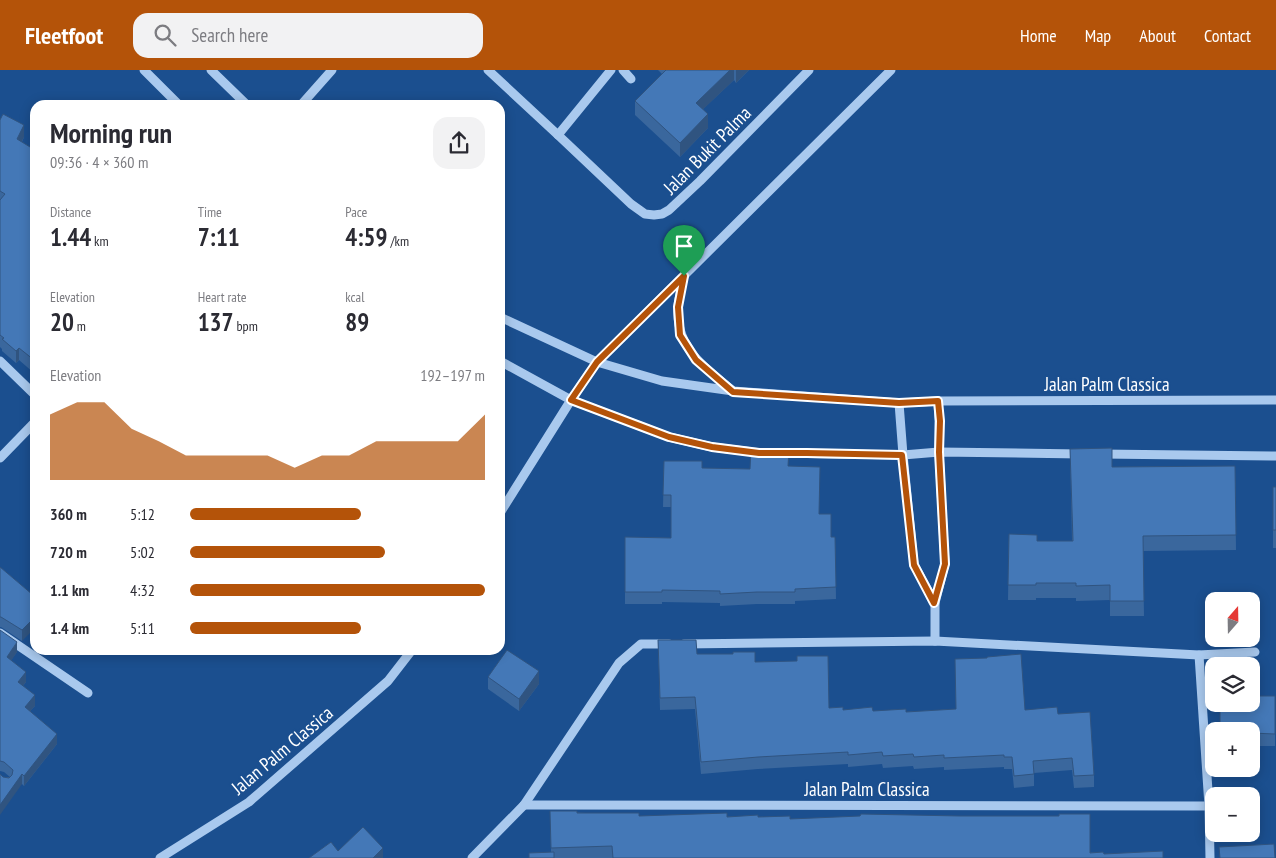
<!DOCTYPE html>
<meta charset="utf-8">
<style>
body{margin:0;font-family:"PT Sans Narrow",sans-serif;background:#f2f2f3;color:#2b2b33;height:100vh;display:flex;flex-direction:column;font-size:19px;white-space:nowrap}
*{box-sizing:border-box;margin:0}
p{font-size:16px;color:#7c7c81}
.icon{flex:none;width:28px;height:28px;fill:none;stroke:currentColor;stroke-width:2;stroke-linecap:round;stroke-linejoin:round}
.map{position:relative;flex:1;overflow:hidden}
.details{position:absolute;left:30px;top:30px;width:475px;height:555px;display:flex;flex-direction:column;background:#fff;border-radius:15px;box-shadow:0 2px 12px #0003}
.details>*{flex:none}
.needle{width:32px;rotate:20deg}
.controls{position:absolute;left:1205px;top:522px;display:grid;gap:10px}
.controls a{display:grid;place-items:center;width:55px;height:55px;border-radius:10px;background:#fff;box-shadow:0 2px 12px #0003;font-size:25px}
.pin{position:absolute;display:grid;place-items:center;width:42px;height:42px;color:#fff;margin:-51px -21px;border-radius:50% 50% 50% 0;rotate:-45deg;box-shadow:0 0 5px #0007}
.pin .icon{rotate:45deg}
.round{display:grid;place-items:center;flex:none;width:52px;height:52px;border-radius:15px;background:#f2f2f3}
.head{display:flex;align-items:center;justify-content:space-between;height:85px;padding:0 20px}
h1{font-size:28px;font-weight:800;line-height:38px}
.metrics{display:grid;grid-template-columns:repeat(3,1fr);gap:8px;height:85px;padding:5px 20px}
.metrics div{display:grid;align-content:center}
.metrics b{font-size:25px;font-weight:800}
.metrics small{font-size:14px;font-weight:400}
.metrics p{font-size:14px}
.chart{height:140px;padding:10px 20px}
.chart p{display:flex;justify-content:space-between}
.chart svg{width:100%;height:90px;margin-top:5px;fill:#b45309;opacity:.7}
ul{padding:0 20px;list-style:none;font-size:16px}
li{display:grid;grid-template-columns:80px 60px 1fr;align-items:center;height:38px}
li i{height:12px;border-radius:6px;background:#b45309}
header{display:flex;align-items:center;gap:30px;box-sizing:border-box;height:70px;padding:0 25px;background:#b45309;color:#fff}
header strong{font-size:24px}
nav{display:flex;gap:28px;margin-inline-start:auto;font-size:18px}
.search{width:350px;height:45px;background:#f2f2f3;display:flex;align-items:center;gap:12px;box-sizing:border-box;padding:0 18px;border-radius:15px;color:#7c7c81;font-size:19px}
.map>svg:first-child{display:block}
</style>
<header>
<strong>Fleetfoot</strong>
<div class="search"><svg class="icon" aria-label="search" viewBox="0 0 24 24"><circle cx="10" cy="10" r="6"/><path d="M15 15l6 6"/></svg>Search here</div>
<nav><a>Home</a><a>Map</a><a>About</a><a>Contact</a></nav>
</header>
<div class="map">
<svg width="1276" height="788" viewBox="0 0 1276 788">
<rect width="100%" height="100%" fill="#1b4f8f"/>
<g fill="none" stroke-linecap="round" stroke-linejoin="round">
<!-- minor -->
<g stroke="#a9c9ee" stroke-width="9">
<polyline points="144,0 179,35"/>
<polyline points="211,0 247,35"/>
<polyline points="488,0 558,65 631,134 645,144 654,145 662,144 669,140 700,111 809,0"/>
<polyline points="623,0 631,9"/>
<polyline points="301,35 332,0"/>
<polyline points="558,65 611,0"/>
<path d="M684,206c-2,10 -5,20 -6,30 -3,42 26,61 54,84"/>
<polyline points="500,247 597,292 662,311 733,321 899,333 938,331 1276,330"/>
<polyline points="0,291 35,325"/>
<polyline points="500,291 571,330 669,367 712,377 761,383"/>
<polyline points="899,333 903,385 914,495 935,533"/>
<polyline points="776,383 903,385 939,382 1081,384"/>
<polyline points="1101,384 1276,386"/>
<polyline points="0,388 35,352"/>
<polyline points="500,443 571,330 597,292 891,0"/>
<polyline points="0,563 88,623"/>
<polyline points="935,571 935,533 945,494 939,382 939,351 938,331"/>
<polyline points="684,574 935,571 1199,585 1255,582"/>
<polyline points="1199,585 1209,736 1210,788"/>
<polyline points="524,735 1209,736"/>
<polyline points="160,788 249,732 388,611 412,580"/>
<polyline points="472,788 524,735 619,593 641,574 669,574"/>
</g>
</g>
<!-- wall -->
<g fill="#3a679d">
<polygon points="658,0 749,0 736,13 734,10 703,39 708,58 680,87 635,45 635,31 662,4"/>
<polygon points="0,50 24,67 22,72 35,80 34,303 19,290 16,293 2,281 2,279 0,277"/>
<polygon points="1070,379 1112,397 1235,396 1236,480 1143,481 1144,546 1110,546 1110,530 1076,531 1076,528 1036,528 1036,530 1008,530 1009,464 1037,471 1072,471"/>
<polygon points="664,391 702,398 750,399 788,396 819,444 831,467 835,467 836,529 795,531 795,534 757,534 720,536 720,533 662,532 662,534 625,534 625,467 671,468 671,437 663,437"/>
<rect x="1273" y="417" width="3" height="61"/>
<polygon points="0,497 33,525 22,571 1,557 0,557"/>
<polygon points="0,560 17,582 11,590 26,612 23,616 35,636 30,641 57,674 24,716 22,714 3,707 10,707 4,702 0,701"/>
<polygon points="658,570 697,584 755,592 829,638 843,640 906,642 956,639 955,589 1025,640 1058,644 1094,705 1094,717 1074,718 1072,700 1034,703 1034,716 1014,718 1012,699 1004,699 1004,697 944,700 944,697 914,699 913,696 883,698 882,694 848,697 848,694 758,699 701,704 695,639 660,640"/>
<polygon points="488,607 539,614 519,641 488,619"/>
<polygon points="1275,626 1275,676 1251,676 1251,661"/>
<polygon points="550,741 639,746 758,747 790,749 1104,784 1163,788 529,788 551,782"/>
</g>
<!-- shaded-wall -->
<g fill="#305480">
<polygon points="730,0 734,0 734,10 696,46 696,33"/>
<polygon points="736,0 749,0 736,13"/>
<polygon points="708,44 708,58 680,87 680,73"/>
<polygon points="24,55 24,67 17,81 17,69"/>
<polygon points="19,278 19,290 16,293 16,281"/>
<polygon points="35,289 35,302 34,303 34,290"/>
<polygon points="35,547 35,558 22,571 22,560"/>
<polygon points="17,572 17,582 7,597 7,587"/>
<polygon points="539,601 539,614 519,641 519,629"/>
<polygon points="26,602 26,612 18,622 18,612"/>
<polygon points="35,625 35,636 25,647 25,637"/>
<polygon points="57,664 57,674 24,716 24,706"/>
<polygon points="22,704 22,714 0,745 0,735"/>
<polygon points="383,778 383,788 373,788"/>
</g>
<!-- building -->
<g fill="#4478b7" stroke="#305480">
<polygon points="666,0 730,0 696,33 708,44 680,73 635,31"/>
<polygon points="3,44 24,55 17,69 35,80 35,289 34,290 19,278 16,281 2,269 4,268 0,265 0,130 5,124 0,121 0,50"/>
<polygon points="751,378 789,379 788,396 820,397 819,444 831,444 831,467 835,467 836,517 795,519 795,522 757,522 720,524 720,521 662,520 662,522 625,522 625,467 671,468 671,425 663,425 664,391 702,391 702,398 750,399"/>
<polygon points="1112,378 1112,397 1235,396 1236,465 1143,466 1144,531 1110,531 1110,515 1076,516 1076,513 1036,513 1036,515 1008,515 1009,464 1037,465 1037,471 1073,471 1070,379"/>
<rect x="1273" y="417" width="3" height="43"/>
<polygon points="0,497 33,525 35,523 35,547 22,560 1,547 0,547"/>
<polygon points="0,560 17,572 7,587 26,602 18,612 35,625 25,637 57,664 24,706 22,704 0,735 0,704 3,707 9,708 12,705 13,700 4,692 0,691"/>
<polygon points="658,570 696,570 697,584 733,584 733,582 755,582 755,592 797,591 797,586 828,586 829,638 843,637 843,640 872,637 873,641 906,639 906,642 956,639 955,589 987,588 987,587 1021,584 1025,640 1057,637 1058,644 1090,642 1094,705 1074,706 1072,688 1033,691 1034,704 1014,706 1012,687 1004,687 1004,685 944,688 944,685 914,687 913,684 883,686 882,682 848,685 848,682 758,687 701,692 695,627 660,628"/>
<polygon points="507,580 539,601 519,629 488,607"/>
<polygon points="1251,626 1275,626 1275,664 1251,663 1251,661 1220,661 1220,634 1251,634"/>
<polygon points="550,741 577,741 577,743 639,743 639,746 727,743 727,747 758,745 758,747 790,746 790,749 860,746 861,744 960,746 1059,746 1059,744 1090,744 1090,783 1103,782 1104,784 1163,781 1163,788 613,788 612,776 551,778"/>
<polygon points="363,757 383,778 373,788 309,788 331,772 338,781"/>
<polygon points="1274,774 1275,788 1220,788 1219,777"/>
<polygon points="554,782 554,788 529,788 529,783"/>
</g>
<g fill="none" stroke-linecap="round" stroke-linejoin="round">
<!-- route casing -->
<g stroke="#fff" stroke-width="10">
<polygon id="route" points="684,206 678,237 680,265 696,290 733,322 899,333 938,331 940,351 939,382 945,494 934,533 914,495 902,385 807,383 759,383 712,377 669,367 571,330 597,292"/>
</g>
<!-- route -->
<use href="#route" stroke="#b45309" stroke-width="6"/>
</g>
<g text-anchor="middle" stroke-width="4.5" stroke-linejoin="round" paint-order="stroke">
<!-- street labels -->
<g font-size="19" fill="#fff" stroke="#1b4f8f">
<text transform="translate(707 80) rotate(-45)" y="7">Jalan Bukit Palma</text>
<text x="1107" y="321">Jalan Palm Classica</text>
<text transform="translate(282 680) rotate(-40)" y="7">Jalan Palm Classica</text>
<text x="867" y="726">Jalan Palm Classica</text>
</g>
</g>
</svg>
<div class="controls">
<a><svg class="needle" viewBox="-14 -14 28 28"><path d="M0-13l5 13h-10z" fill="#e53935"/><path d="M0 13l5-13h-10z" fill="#7c7c81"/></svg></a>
<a><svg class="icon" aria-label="layers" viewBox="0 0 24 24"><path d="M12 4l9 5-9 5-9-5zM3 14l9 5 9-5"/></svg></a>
<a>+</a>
<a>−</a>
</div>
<div class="pin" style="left:684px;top:206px;background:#1e9e55"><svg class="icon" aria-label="arrive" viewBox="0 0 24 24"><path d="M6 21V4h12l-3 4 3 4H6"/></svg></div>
<section class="details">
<div class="head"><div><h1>Morning run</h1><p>09:36 · 4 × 360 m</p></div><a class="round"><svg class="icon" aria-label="share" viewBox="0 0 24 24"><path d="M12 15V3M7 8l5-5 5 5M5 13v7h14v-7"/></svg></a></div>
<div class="metrics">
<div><p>Distance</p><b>1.44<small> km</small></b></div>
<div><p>Time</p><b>7:11</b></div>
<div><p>Pace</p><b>4:59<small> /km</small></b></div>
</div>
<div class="metrics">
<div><p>Elevation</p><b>20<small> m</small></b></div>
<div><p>Heart rate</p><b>137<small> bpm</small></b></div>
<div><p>kcal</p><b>89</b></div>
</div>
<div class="chart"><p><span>Elevation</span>192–197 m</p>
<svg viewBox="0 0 160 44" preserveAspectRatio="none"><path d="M0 44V12L10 6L20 6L30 19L40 25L50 32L60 32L70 32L80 32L90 38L100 32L110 32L120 25L130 25L140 25L150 25L160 12V44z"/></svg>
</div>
<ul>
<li><b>360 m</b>5:12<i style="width:58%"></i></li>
<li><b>720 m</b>5:02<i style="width:66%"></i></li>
<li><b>1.1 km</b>4:32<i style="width:100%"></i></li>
<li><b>1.4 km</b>5:11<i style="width:58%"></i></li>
</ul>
</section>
</div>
